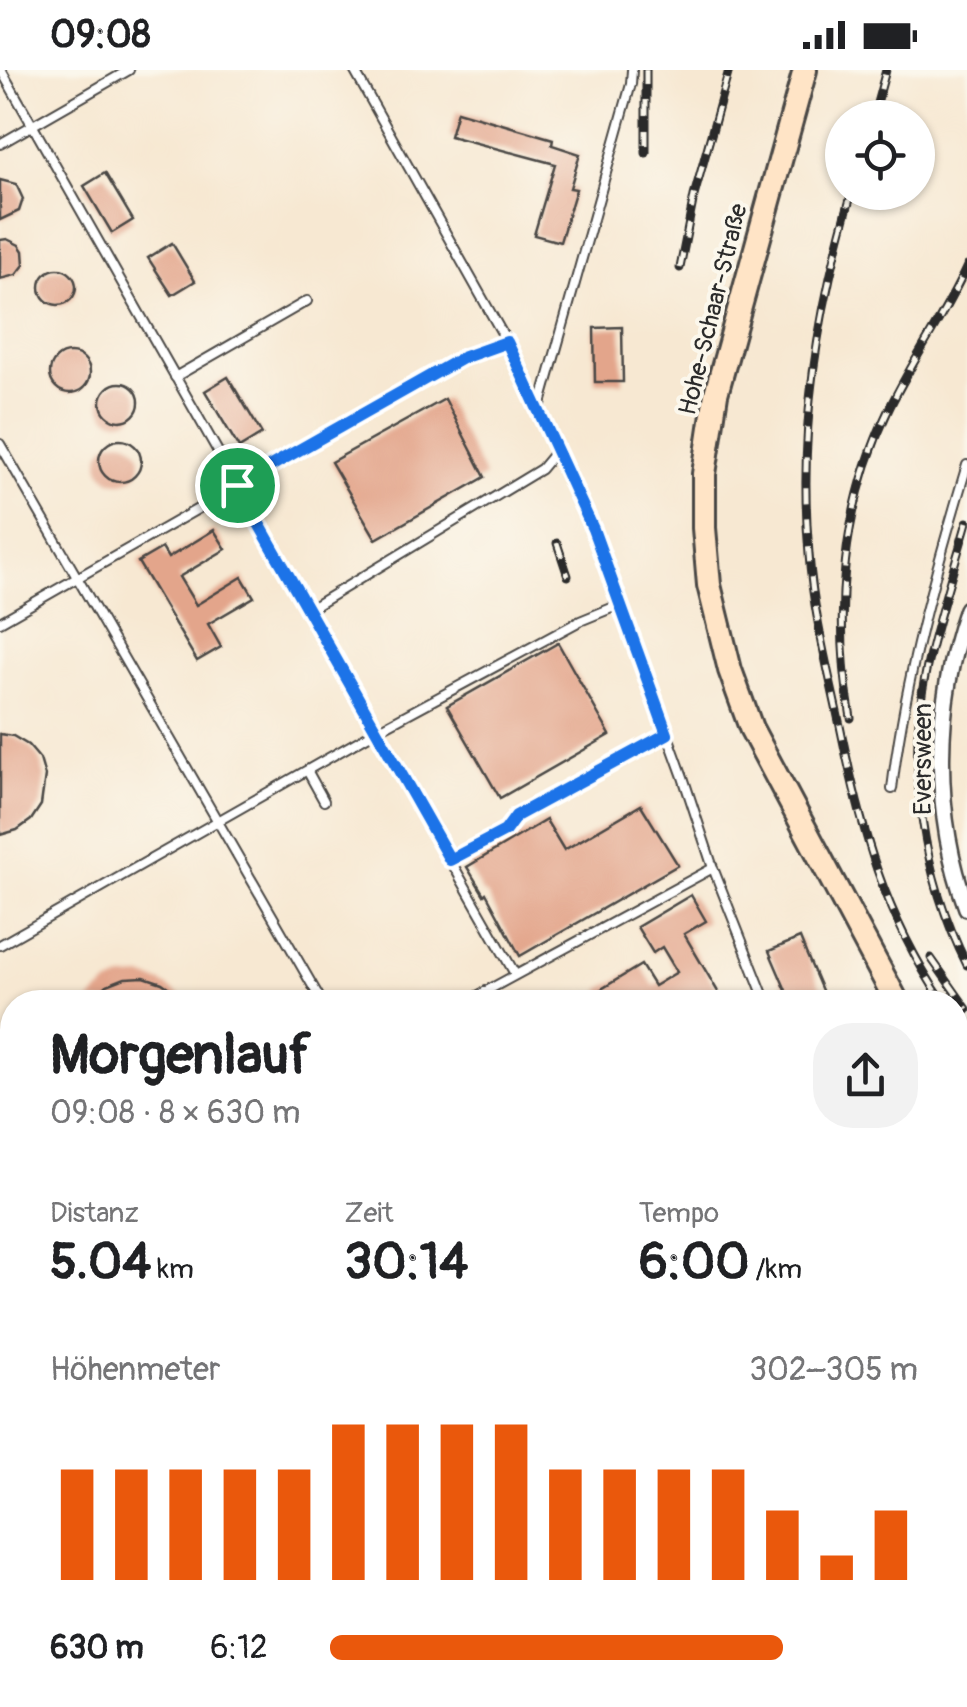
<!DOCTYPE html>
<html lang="de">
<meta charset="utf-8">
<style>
body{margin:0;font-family:Pangolin,sans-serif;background:#f2f2f2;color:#202124;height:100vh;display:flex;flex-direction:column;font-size:38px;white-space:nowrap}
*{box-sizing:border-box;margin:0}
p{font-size:32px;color:#757577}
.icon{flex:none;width:55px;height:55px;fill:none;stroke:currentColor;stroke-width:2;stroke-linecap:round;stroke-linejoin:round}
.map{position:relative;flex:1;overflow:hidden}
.drawer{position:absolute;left:0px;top:920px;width:968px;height:718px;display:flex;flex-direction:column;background:#fff;border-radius:40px 40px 0 0;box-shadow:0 2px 8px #0004}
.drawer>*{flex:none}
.controls{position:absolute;left:825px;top:30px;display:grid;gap:20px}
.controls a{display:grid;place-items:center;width:110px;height:110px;border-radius:50%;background:#fff;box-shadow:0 2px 8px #0004;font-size:50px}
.pin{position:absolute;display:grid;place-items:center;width:85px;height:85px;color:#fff;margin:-42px;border:5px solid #fff;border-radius:50%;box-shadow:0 2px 10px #0007}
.round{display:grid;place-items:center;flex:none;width:105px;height:105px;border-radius:40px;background:#f2f2f2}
.summary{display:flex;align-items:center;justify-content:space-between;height:170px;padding:0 50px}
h1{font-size:55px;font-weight:700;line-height:75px}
.stats{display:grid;grid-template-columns:repeat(3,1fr);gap:15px;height:170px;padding:10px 50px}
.stats div{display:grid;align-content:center}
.stats b{font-size:50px;font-weight:700}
.stats small{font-size:28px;font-weight:400}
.stats p{font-size:28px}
.chart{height:280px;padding:20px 50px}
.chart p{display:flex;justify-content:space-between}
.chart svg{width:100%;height:180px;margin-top:10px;stroke:#ea580c;stroke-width:6}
ul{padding:0 50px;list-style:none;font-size:32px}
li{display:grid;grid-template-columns:160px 120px 1fr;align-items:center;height:75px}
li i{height:25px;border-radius:12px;background:#ea580c}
.status{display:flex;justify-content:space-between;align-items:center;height:70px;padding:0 50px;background:#fff;direction:ltr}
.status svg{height:28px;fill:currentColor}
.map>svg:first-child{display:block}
</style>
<div class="status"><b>09:08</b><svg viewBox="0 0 49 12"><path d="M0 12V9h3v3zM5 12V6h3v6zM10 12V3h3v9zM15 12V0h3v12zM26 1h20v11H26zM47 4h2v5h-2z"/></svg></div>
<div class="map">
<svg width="967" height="1637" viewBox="0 0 967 1637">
<rect width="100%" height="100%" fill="#fbf7ec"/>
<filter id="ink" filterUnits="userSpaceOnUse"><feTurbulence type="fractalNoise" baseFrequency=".01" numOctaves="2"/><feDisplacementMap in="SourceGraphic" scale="20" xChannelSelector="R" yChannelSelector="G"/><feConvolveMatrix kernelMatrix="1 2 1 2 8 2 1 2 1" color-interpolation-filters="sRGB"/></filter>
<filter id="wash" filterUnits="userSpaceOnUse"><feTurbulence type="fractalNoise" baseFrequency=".0048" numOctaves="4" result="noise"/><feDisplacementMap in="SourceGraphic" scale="40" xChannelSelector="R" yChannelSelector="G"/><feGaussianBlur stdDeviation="2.25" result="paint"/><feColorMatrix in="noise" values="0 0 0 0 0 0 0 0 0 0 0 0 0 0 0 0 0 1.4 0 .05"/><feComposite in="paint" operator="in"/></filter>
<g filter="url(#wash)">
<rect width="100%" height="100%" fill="#f7e8d2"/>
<!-- forest -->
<g fill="#6eb980" stroke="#4c7256" stroke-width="2.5">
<polygon points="0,990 12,1007 12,1080 0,1063"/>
<polygon points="457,1625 524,1625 536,1637 470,1637"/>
</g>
<!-- water -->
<polygon fill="#7db1eb" stroke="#546e8b" stroke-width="2.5" points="0,1068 12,1086 12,1625 457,1625 470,1637 0,1637"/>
<g id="blocks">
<!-- building -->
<g fill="#e3a58b">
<polygon points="457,41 553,69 552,75 580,84 570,118 576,119 560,172 534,165 555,94 450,66"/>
<polygon points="105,103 133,150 112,163 84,116"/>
<polygon points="0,110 16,114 23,129 19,141 0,150"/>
<polygon points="7,169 19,175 23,181 24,195 16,205 0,209 0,170"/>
<polygon points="172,173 195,211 172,225 148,188"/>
<circle cx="58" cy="217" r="18"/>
<polygon points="622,257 623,312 595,312 594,258"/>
<circle cx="70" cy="303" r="20"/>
<polygon points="228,307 262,364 239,378 205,321"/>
<circle cx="120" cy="332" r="19"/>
<polygon points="445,329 485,407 376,469 331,392"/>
<circle cx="120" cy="391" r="21"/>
<polygon points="214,460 226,479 179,507 196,535 242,507 254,527 208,554 221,577 197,591 138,492 162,478 168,488"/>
<polygon points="558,573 610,665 500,728 447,636"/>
<polygon points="0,664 13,666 28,675 40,689 45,706 41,735 31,750 17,760 0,765"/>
<polygon points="641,735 678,795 520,886 486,823 484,825 467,797 546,750 564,780"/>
<polygon points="691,825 706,851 684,864 724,932 608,932 600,920 641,895 654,916 677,902 662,877 653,883 637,857"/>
<polygon points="800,868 806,883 827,932 791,932 769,881"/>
<polygon points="144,907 162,913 189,932 89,932 107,915 125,908"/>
<polygon points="955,1229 967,1239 967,1283 955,1272"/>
<polygon points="955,1312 967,1321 967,1426 961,1437 955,1435"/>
<polygon points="955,1468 967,1473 967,1492 955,1518"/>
<polygon points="965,1549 967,1549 967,1604 955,1600 955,1578"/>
<polygon points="930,1625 967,1629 967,1637 927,1637"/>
</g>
</g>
</g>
<g filter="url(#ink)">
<use href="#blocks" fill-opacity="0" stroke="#4a4744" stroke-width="2.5"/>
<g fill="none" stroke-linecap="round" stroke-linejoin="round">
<!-- service casing -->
<g stroke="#4a4744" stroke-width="12">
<g id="service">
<polyline points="1,0 515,904"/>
<polyline points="354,0 507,272 593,459 683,707 713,798 766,932"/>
<polyline points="0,74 129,0"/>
<polyline points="175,307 307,231"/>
<polyline points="539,341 631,14 632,0"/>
<polyline points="0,374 322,932"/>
<polyline points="308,540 541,399 556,381"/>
<polyline points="0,552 462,288 507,272"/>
<polyline points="308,702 324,731"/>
<path d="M892,719c13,-111 43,-217 75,-324"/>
<polyline points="450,791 505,761 516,746 667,664"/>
<polyline points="0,875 376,661 580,551 619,535"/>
<polyline points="466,932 713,798"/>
<polyline points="0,982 12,1000"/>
<polyline points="955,1194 967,1204"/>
<polyline points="955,1442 967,1449"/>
<polyline points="955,1547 967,1516"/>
<polyline points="528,1625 540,1637"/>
<polyline points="900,1625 914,1637"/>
</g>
</g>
<!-- minor casing -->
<g stroke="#4a4744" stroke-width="20">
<g id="minor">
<path d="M967,539c-33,93 -35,206 0,299"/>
<polyline points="955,1020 967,1029"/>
</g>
</g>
<!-- secondary casing -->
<g stroke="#4a4744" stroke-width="28">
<g id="secondary">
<polyline points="805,0 716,324 704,404 704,458 709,515 730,600 751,658 897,932"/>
<polyline points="955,1032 967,1053"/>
</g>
</g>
<!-- service -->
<use href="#service" stroke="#fff" stroke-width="8"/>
<!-- minor -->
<use href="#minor" stroke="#fff" stroke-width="15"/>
<!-- secondary -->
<use href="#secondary" stroke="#ffe4c6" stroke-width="22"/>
<!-- rail casing -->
<g stroke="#2b2b2b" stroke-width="9">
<g id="rail">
<polyline points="646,0 646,83"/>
<polyline points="873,48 886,0"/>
<path d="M852,122c-35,122 -54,235 -43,362 4,58 19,115 31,172 21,103 43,187 103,276"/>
<polyline points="680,198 694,126 729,0"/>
<path d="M967,452c-14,49 -30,99 -41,149 -20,97 -3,206 41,294"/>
<polyline points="557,473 568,506"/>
<path d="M851,648c-18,-103 -9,-210 36,-305 24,-51 57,-96 80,-147"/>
<polyline points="931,888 967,939"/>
<polyline points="955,949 967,964"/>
</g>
</g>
<!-- rail -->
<use href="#rail" stroke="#fbf7ec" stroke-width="5" stroke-dasharray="15" stroke-linecap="butt"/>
</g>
</g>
<g fill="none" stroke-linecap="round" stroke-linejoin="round" filter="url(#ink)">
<!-- route casing -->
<g stroke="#fff" stroke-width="20">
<polygon id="route" points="507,272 593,459 667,664 516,746 505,761 450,790 237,415 462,288"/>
</g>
<!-- route -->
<use href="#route" stroke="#1a73e8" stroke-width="12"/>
</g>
<g text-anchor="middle" stroke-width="8" stroke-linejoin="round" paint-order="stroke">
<!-- street labels -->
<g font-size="25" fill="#2b2b2b" stroke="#fbf7ec">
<text transform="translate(712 239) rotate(-76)" y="9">Hohe-Schaar-Straße</text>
<text transform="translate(922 689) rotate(-90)" y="9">Eversween</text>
</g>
</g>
</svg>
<div class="controls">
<a><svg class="icon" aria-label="locate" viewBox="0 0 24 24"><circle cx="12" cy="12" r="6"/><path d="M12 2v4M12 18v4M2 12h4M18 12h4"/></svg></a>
</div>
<div class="pin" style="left:237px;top:415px;background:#1e9e55"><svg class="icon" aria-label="arrive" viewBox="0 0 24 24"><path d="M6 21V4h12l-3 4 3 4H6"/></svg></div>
<section class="drawer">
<div class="summary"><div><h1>Morgenlauf</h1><p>09:08 · 8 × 630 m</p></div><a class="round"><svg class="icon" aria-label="share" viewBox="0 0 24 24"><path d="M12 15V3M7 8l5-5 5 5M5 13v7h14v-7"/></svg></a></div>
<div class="stats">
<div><p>Distanz</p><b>5.04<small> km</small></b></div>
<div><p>Zeit</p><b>30:14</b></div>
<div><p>Tempo</p><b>6:00<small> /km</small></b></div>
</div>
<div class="chart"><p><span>Höhenmeter</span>302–305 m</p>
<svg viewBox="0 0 160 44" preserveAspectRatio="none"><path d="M5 44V17M15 44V17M25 44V17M35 44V17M45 44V17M55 44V6M65 44V6M75 44V6M85 44V6M95 44V17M105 44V17M115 44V17M125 44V17M135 44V27M145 44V38M155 44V27"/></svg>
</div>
<ul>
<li><b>630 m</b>6:12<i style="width:77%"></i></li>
</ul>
</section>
</div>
